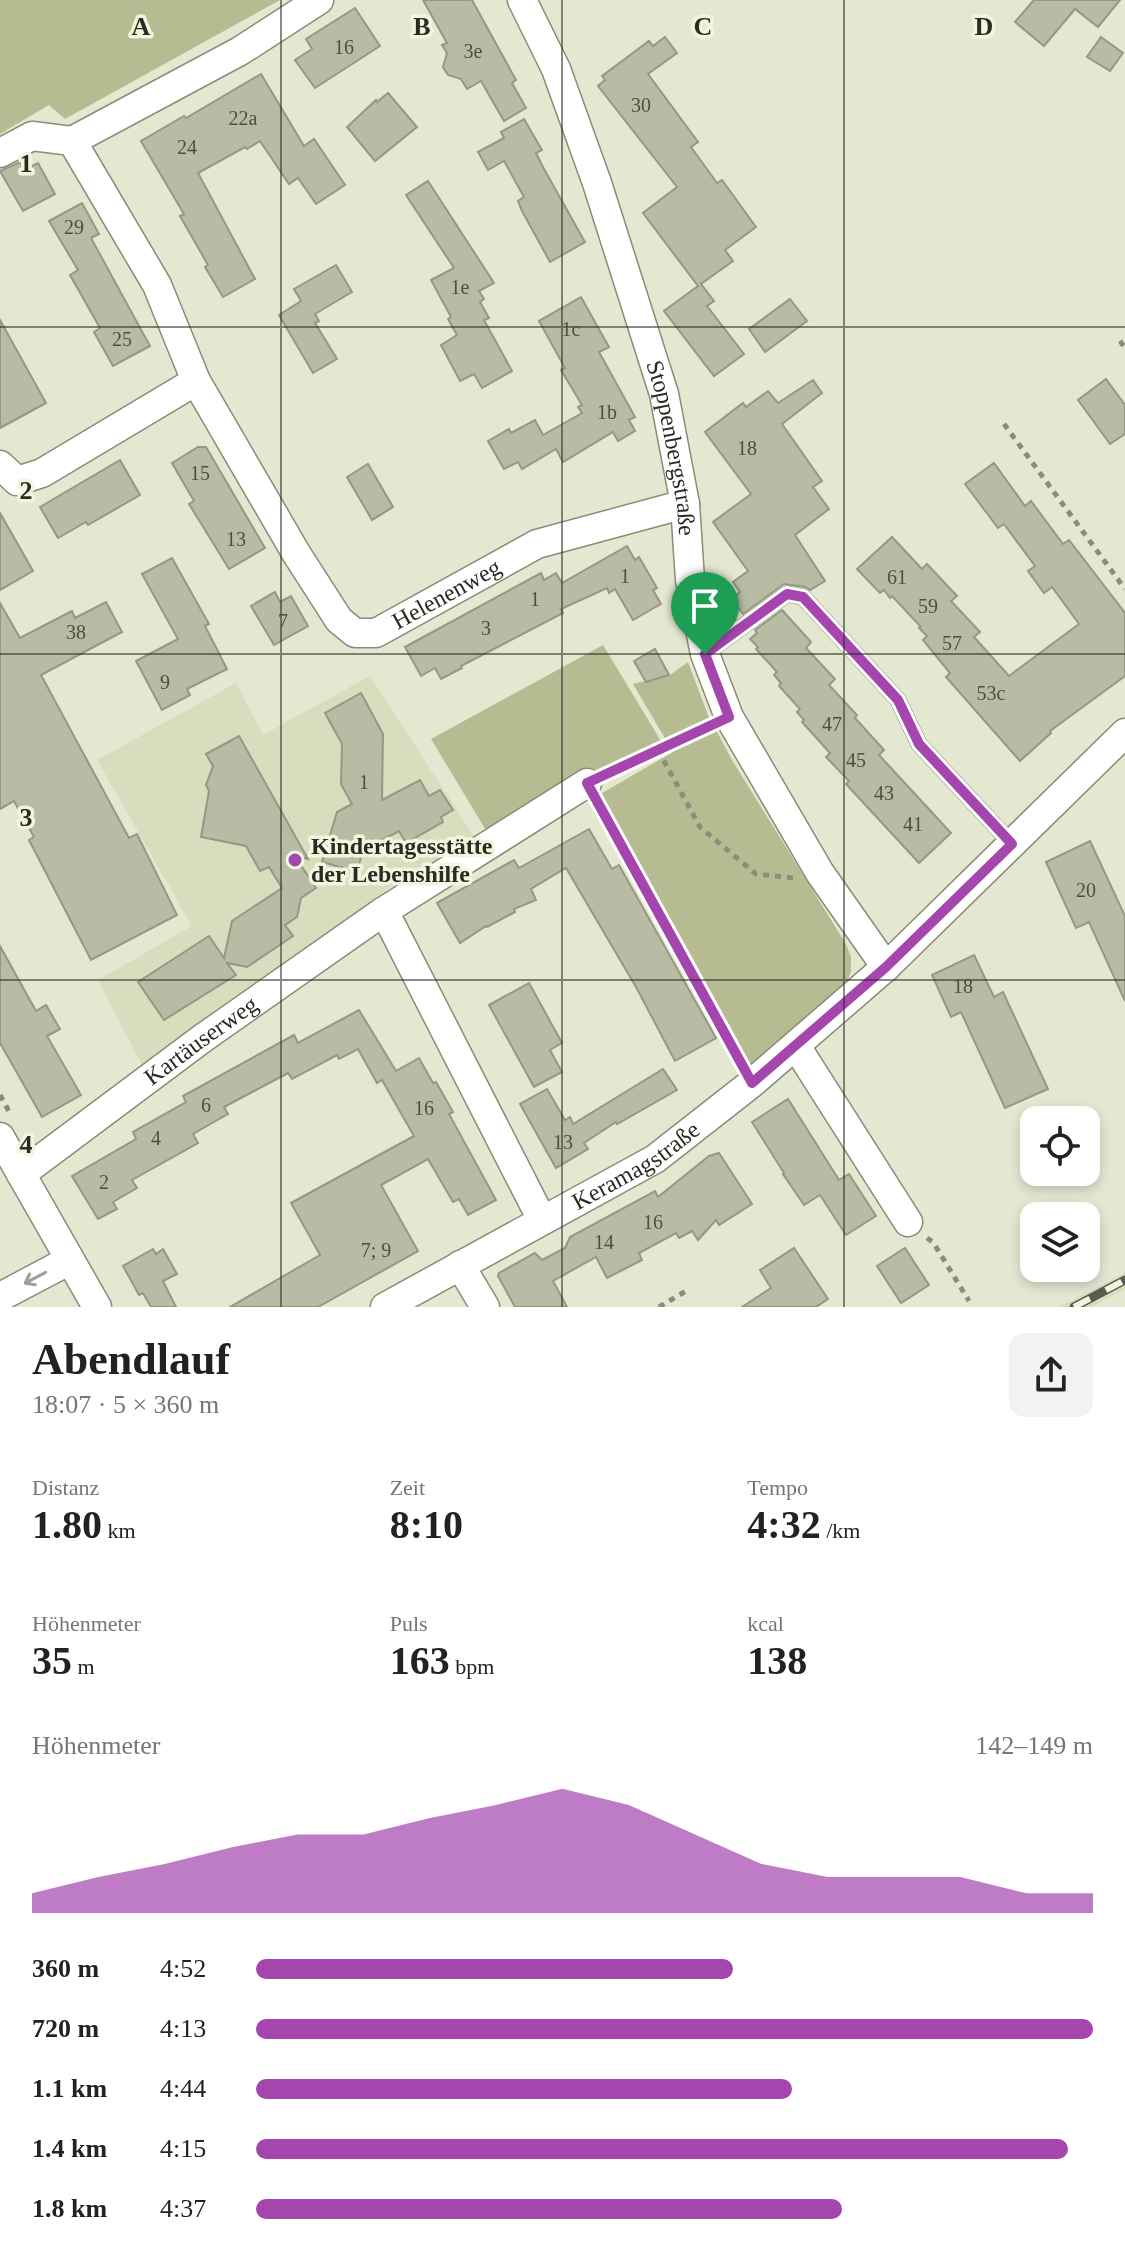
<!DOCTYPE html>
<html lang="de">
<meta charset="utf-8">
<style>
body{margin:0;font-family:"Times New Roman",serif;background:#f2f2f2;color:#222;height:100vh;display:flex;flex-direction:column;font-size:30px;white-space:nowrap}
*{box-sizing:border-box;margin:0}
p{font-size:26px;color:#767676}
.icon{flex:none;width:44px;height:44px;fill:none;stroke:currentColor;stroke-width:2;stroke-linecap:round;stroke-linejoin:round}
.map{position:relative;height:1307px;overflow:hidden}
.drawer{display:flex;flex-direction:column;background:#fff;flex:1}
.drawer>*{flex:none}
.buttons{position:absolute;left:1020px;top:1106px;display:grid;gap:16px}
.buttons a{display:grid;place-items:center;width:80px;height:80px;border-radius:16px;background:#fff;box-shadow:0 4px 12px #0003;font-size:40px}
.pin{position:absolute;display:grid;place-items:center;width:68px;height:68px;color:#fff;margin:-82px -34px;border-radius:50% 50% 50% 0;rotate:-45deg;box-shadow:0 0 8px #0007}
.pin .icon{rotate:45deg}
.round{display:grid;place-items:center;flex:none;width:84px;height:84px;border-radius:16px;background:#f2f2f2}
.summary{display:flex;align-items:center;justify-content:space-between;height:136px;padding:0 32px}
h1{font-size:44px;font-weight:700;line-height:60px}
.figures{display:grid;grid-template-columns:repeat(3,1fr);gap:12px;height:136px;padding:8px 32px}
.figures div{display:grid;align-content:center}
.figures b{font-size:40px;font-weight:700}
.figures small{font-size:22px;font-weight:400}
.figures p{font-size:22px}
.chart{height:224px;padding:16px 32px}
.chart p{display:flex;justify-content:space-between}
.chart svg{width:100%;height:144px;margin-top:8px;fill:#a446ae;opacity:.7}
ul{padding:0 32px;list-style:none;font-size:26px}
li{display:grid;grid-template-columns:128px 96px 1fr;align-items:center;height:60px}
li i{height:20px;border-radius:10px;background:#a446ae}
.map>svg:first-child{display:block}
</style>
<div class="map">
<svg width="1125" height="1307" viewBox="0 0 1125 1307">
<rect width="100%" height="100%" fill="#e5e8d1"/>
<!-- built -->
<g fill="#d8ddbe">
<polygon points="370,676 475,838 395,883 145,1071 98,980 192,926 97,760 236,683 263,735"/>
<polygon points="1125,1273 1125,1289 1092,1307 1059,1307"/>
</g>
<!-- green -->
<g fill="#b6bb92">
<polygon points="0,0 280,0 65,119 49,105 0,134"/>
<polygon points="603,645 661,741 487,832 431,739"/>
<polygon points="688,662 708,715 732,760 846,944 851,957 851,971 847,983 803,1025 749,1067 597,796 673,752 633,684 670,675"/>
</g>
<!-- building -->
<g fill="#b9bca5" stroke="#959882" stroke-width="2">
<polygon points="423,0 472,0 516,80 512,83 526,108 504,121 481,81 467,89 461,79 448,75 443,67 447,53 442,45 447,43"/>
<polygon points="1034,0 1120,0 1098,27 1075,9 1044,46 1015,22"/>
<polygon points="355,8 380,46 315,88 295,60 312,49 306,39"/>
<polygon points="665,37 677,53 648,74 698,142 691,147 717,183 722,180 756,227 725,250 733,261 701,284 714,301 707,306 744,354 714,376 664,311 698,286 643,213 677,187 598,86 605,80 602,76 649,41 653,46"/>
<polygon points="1101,37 1123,53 1110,71 1087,57"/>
<polygon points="261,74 304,146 314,139 345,185 316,204 298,178 289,184 260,141 247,149 245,147 198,173 255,279 223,297 205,267 208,265 180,216 184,214 141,141 184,116 186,118"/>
<polygon points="388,93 417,127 375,161 347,127 376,100 377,102"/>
<polygon points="524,119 542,150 536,153 544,169 585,242 550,262 522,211 518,201 524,197 504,161 488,170 478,152 504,138 501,132"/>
<polygon points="20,162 24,170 38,163 55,194 23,211 0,171"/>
<polygon points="428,181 494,283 479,291 484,299 480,302 489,318 484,320 512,371 482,388 474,374 460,381 441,345 457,335 448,319 451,317 431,280 454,268 406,195"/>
<polygon points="82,203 99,234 91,238 150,346 113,366 94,332 100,328 70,275 78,270 49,221"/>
<polygon points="336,265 352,292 315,314 319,321 315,323 337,359 313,373 279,315 301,301 294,289"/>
<polygon points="581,297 609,347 599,352 635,417 629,420 635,431 618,441 613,432 563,462 556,449 522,469 518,462 504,469 488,441 509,429 511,433 535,420 543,435 582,413 578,407 582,405 561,370 565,368 539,321"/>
<polygon points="790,299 807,321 765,352 749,329"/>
<polygon points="0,320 46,403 0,428"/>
<polygon points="1106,379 1125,405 1125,434 1110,444 1078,400"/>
<polygon points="813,380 822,393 782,424 822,481 813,487 829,509 795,535 825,581 810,590 805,587 784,584 743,614 731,599 740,592 733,582 748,571 713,522 751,494 705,432 743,403 746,407 768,391 778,403"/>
<polygon points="198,447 206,447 265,548 229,569 189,504 194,501 172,463"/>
<polygon points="120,460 140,495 88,525 86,522 58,538 40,507"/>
<polygon points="994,463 1025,506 1031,501 1063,544 1069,540 1125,613 1125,676 1050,731 1051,733 1020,761 946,677 950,673 923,640 927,636 919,628 921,627 892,596 890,598 884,590 880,593 857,569 892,537 922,569 927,564 957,596 951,601 980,632 974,637 1009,676 1079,624 1052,587 1044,593 1028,571 1035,566 1004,524 998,528 965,484"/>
<polygon points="368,464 393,507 372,520 347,477"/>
<polygon points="0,513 33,571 0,590"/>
<polygon points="627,546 635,560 639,557 657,588 653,590 661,604 633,620 615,589 609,593 607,588 561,609 563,613 461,666 462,668 441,679 435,668 421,676 405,647 541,573 544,580 556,573 562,583"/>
<polygon points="172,558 209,624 205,626 227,669 187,689 190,695 162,710 136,661 178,639 142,574"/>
<polygon points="275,592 280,602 291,596 308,626 274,645 251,606"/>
<polygon points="106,602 122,632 41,675 129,838 137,834 177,915 91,960 29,840 34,837 14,801 0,809 0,603 20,638 72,611 75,618"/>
<polygon points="782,610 811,642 806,648 835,679 829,685 857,715 855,718 884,750 879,755 951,833 919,863 846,784 849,781 826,757 830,753 802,722 804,720 797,712 800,709 779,686 781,683 774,675 777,672 756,649 758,647 750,639 757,633 755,630"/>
<polygon points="655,649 669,675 646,682 634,661"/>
<polygon points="361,693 383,734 382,800 420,780 429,796 440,790 453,810 441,817 443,822 406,843 399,831 363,850 357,872 322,862 337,812 352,804 341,784 342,744 325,713"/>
<polygon points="239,736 308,859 294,855 316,888 301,898 297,917 285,925 293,936 247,967 227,963 236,975 164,1020 138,982 209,936 224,958 232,921 282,888 269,867 260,871 246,846 201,837 209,791 206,785 213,766 206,754"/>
<polygon points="589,829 612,869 619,865 716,1038 675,1061 636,987 566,868 531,889 536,900 514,909 515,912 487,927 486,926 460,943 437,903 514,860 519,868"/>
<polygon points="1090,841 1125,916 1125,1001 1089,922 1076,928 1046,862"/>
<polygon points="0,946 36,1011 46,1005 60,1029 47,1036 81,1095 42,1117 0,1043"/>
<polygon points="974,955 994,997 1003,992 1048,1089 1005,1108 961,1012 951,1017 932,975"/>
<polygon points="529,983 562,1043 550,1050 562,1072 534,1087 489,1005"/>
<polygon points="359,1010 396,1071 419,1058 433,1083 436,1082 453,1112 449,1114 496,1200 468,1215 459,1199 453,1202 428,1159 381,1185 418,1251 318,1307 230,1307 320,1255 291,1203 414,1136 382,1080 377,1083 358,1049 339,1059 337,1055 292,1079 288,1073 224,1107 228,1114 193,1134 198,1143 132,1180 137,1188 113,1202 117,1209 98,1219 72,1176 136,1139 133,1132 186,1102 183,1096 294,1035 298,1043"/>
<polygon points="663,1069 677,1090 617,1124 616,1122 584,1143 588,1149 556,1168 520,1104 547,1089 565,1120 570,1117 573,1124"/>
<polygon points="788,1099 839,1180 849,1174 876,1216 846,1235 820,1195 804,1205 783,1174 784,1173 752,1122"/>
<polygon points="719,1153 752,1204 719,1225 716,1220 698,1240 692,1231 679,1238 676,1233 639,1253 642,1260 607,1278 596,1257 553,1281 567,1307 515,1307 498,1276 499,1273 535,1253 542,1260 565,1248 570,1237 655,1191 658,1197 709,1156"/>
<polygon points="794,1248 828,1299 816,1307 742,1307 771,1288 760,1270"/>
<polygon points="905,1248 929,1285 901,1303 877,1266"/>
<polygon points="153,1249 156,1254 163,1249 177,1274 163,1281 176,1307 151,1307 143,1293 139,1295 123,1266"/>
</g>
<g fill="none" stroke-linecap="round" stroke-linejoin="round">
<!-- service casing -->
<g stroke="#898c77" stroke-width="17">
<polyline id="service" points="705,654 787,594 803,597 898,700 919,744 1012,844"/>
</g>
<!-- minor casing -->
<g stroke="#898c77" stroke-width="31">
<g id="minor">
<path id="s1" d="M522,0l34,69 41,114 67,211 21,110 5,76 15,74 24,63 91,156 66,94"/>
<polyline points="72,141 240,51 319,0"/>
<path id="s2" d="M0,153l32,-17 40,5 85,144 39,96 100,172 43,67 16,13h21l161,-89 148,-40"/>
<polyline points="0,465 17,481 42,473 196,381"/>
<polyline points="384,911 542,1220"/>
<polyline points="796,1046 908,1222"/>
<polyline points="0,1137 97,1307"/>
<path id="s3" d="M21,1174l182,-136 181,-127 203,-128"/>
<polyline points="460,1265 485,1307"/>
<polyline points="0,1297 70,1260"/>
<path id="s4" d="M385,1307l270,-148 97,-76 134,-116 239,-234"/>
</g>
</g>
<!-- path -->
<g stroke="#8a8c7c" stroke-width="5" stroke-dasharray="6 6" stroke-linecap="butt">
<polyline points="1120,341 1125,348"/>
<polyline points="1004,424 1125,589"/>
<polyline points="658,750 700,827 756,874 794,878"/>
<polyline points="610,772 707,728"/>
<polyline points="598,804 740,1061"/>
<polyline points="0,1095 11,1115"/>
<polyline points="927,1238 933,1242 969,1301"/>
<polyline points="659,1307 686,1291"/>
</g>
<!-- service -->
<use href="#service" stroke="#fff" stroke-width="14"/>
<!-- minor -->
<use href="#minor" stroke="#fff" stroke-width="28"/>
<!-- rail casing -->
<g stroke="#595b4e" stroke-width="9">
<polyline id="rail" points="1074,1307 1125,1280"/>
</g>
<!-- rail -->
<use href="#rail" stroke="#f2f6de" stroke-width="6" stroke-dasharray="18" stroke-linecap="butt"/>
</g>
<!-- one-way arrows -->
<defs><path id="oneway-shaft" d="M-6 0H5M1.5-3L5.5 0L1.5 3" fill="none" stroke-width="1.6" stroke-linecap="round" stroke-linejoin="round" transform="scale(2)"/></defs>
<use stroke="#9fa09c" href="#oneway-shaft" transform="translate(35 1278) rotate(152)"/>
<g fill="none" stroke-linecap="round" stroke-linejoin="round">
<!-- route casing -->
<g stroke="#fff" stroke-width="16">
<polygon id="route" points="787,594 803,597 898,700 919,744 1012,844 886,967 752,1083 587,783 729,717 705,654"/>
</g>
<!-- route -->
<use href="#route" stroke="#a446ae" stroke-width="10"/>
</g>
<!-- grid -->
<path fill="none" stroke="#2a2b22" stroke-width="2" stroke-opacity="0.55" d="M281,0v1307M562,0v1307M844,0v1307M0,327h1125M0,654h1125M0,980h1125"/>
<!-- markers -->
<circle fill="#a446ae" stroke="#f2f6de" stroke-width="3" cx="295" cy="860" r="8"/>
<g text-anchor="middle" stroke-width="7" stroke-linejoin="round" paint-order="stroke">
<!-- number labels -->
<g font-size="20" fill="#4e4f43">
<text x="344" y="54">16</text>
<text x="473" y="58">3e</text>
<text x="641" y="112">30</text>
<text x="243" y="125">22a</text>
<text x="187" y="154">24</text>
<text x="74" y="234">29</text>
<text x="460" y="294">1e</text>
<text x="571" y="336">1c</text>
<text x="122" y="346">25</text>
<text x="607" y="419">1b</text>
<text x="747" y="455">18</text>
<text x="200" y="480">15</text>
<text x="236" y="546">13</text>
<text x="625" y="583">1</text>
<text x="897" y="584">61</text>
<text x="535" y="606">1</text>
<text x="928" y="613">59</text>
<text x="283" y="628">7</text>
<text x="486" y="635">3</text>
<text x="76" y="639">38</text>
<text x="952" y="650">57</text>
<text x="165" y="689">9</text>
<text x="991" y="700">53c</text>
<text x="832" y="731">47</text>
<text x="856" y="767">45</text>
<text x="364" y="789">1</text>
<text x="884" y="800">43</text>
<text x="913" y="831">41</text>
<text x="1086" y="897">20</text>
<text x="963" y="993">18</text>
<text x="206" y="1112">6</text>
<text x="424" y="1115">16</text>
<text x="156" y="1145">4</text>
<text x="563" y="1149">13</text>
<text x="104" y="1189">2</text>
<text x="653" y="1229">16</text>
<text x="604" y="1249">14</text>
<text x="376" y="1257">7; 9</text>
</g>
<!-- street labels -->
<g font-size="24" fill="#2a2b22" stroke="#f2f6de">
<text dy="8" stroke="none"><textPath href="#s1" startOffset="474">Stoppenbergstraße</textPath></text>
<text dy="8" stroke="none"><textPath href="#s2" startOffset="748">Helenenweg</textPath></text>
<text dy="8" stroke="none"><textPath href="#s3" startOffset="224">Kartäuserweg</textPath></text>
<text dy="8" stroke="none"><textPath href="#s4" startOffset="288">Keramagstraße</textPath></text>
</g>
<!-- poi labels -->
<g font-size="24" font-weight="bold" fill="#2a2b22" stroke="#f2f6de" text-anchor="start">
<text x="311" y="854">Kindertagesstätte<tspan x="311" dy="28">der Lebenshilfe</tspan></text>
</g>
</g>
<g font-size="26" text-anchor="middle" font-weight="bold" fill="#2a2b22" stroke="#f2f6de" stroke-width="7" stroke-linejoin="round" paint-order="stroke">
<text x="141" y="35">A</text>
<text x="422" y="35">B</text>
<text x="703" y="35">C</text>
<text x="984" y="35">D</text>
<text x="26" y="172">1</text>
<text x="26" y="499">2</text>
<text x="26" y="826">3</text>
<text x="26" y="1153">4</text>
</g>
</svg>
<div class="buttons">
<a><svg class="icon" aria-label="locate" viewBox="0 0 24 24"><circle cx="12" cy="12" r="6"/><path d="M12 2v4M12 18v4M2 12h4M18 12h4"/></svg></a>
<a><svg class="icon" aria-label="layers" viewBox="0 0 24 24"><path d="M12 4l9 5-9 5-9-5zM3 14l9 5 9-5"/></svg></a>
</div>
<div class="pin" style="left:705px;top:654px;background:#1e9e55"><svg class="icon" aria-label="arrive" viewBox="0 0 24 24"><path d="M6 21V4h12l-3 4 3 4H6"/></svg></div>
</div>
<section class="drawer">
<div class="summary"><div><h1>Abendlauf</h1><p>18:07 · 5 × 360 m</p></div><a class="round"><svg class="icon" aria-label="share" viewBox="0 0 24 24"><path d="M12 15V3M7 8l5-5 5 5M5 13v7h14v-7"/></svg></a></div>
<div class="figures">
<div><p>Distanz</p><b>1.80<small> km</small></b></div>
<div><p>Zeit</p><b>8:10</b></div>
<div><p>Tempo</p><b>4:32<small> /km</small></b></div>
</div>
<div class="figures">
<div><p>Höhenmeter</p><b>35<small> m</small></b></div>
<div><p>Puls</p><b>163<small> bpm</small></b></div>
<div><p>kcal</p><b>138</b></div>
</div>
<div class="chart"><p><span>Höhenmeter</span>142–149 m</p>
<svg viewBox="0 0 160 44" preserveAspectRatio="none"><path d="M0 44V38L10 33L20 29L30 24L40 20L50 20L60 15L70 11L80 6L90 11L100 20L110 29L120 33L130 33L140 33L150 38L160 38V44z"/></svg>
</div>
<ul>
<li><b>360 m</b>4:52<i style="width:57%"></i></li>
<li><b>720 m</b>4:13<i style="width:100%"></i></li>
<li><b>1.1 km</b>4:44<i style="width:64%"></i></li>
<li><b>1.4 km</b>4:15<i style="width:97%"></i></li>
<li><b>1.8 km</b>4:37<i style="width:70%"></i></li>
</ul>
</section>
